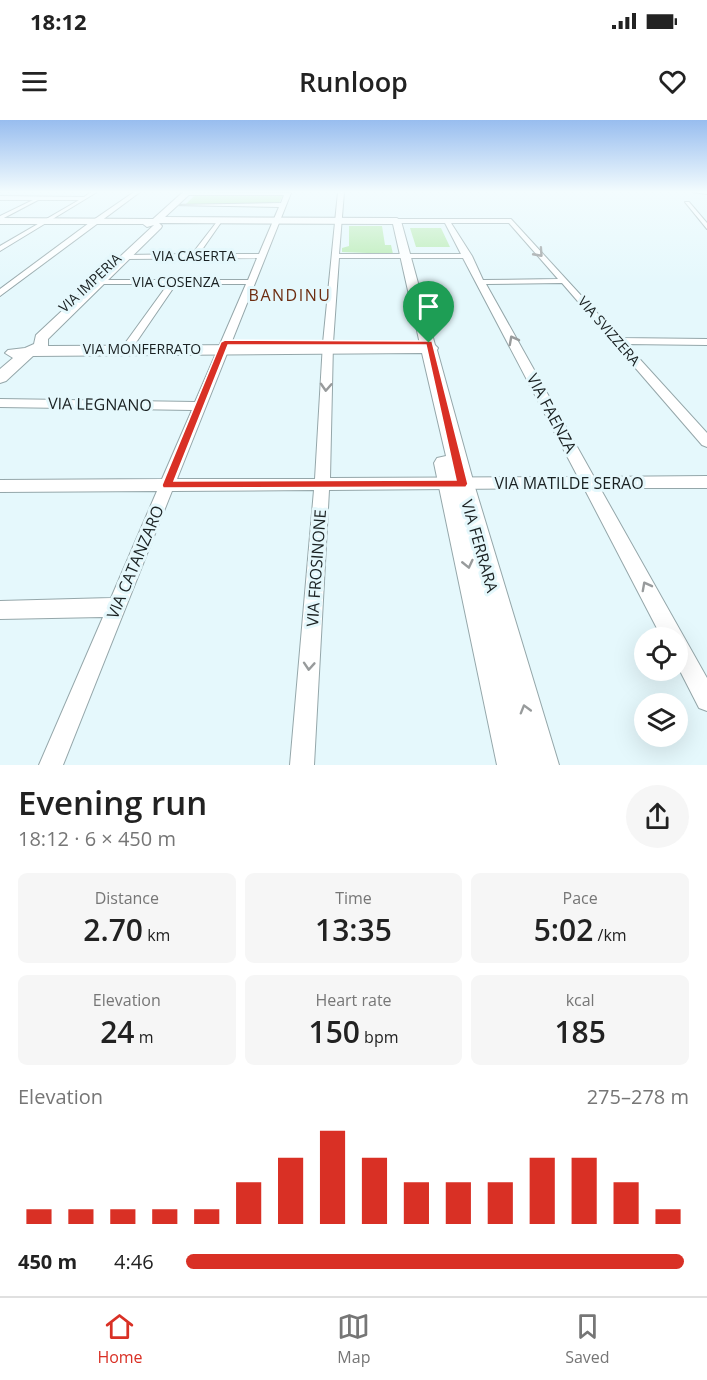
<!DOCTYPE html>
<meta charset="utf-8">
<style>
body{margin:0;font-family:"Open Sans",sans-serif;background:#f6f6f6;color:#222;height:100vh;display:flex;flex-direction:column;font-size:22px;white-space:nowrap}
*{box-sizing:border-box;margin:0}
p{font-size:20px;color:#767676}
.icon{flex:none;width:33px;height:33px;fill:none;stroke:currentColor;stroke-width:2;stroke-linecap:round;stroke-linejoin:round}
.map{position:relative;height:645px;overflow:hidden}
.details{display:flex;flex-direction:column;background:#fff;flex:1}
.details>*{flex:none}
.tools{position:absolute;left:634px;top:507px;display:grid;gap:12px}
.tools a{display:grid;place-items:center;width:54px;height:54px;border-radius:50%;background:#fff;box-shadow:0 6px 24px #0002;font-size:30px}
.pin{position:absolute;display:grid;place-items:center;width:51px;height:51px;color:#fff;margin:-62px -26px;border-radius:50% 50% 50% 0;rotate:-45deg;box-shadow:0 0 6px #0007}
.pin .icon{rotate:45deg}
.round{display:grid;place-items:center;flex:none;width:63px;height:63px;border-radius:32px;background:#f6f6f6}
.overview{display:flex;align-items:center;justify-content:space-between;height:102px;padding:0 18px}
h1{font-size:33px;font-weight:600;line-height:45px}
.stats{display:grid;grid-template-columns:repeat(3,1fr);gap:9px;height:102px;padding:6px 18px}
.stats div{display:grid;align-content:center;border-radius:9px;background:#f6f6f6;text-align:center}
.stats b{font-size:30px;font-weight:600}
.stats small{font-size:16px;font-weight:400}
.stats p{font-size:16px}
.chart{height:168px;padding:12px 18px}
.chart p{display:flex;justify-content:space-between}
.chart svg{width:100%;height:108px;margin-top:6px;stroke:#d93025;stroke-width:6}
ul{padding:0 18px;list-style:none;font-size:20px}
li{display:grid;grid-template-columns:96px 72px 1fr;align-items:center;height:45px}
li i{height:15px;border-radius:8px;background:#d93025}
.status{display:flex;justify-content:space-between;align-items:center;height:42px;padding:0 30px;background:#fff;direction:ltr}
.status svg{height:16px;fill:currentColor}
header{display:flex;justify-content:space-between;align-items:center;height:78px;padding:0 18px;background:#fff;font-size:27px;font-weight:600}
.tabs{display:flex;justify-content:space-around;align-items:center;height:84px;border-top:2px solid #e0e0e0;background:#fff;font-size:16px;color:#767676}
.tabs a{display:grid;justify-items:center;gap:3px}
.tabs .active{color:#d93025}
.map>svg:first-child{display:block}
</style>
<div class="status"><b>18:12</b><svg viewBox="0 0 49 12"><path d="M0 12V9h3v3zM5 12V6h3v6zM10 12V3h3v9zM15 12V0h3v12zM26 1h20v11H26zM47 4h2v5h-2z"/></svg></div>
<header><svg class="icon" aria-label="menu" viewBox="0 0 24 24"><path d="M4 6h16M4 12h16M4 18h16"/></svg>Runloop<svg class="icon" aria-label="heart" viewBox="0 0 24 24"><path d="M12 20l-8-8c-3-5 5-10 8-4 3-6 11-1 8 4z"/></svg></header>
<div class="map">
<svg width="707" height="645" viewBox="0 0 707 645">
<rect width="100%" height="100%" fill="#e5f8fc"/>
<!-- green -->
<g fill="#b6ebaf">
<polygon points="195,75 283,75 279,83 186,84"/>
<polygon points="349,106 382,106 385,125 391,125 393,134 342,132 342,128 349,126"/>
<polygon points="410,108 441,108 450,127 416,127"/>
</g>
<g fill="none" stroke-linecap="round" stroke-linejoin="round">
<!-- street casing -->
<g stroke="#95a7aa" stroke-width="2">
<g id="street">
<polygon points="91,72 97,72 0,131 0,126 79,80 38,80 0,100 0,96 33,80 0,80 0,76 84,77"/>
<polygon points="134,72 140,72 0,176 0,169 89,103"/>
<path d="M185,72l106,1 -114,286h138l8,-136 15,-151h6l-5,62h122l-16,-31h-48l-3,-2 3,-2h114l109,119 87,1v6l-81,-1 81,89v14l-5,-2 -140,-162 -76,1 108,193 113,-1v12h-107l107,190v33l-8,-3 -21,-41v-29h-16l-78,-150 -255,2 -15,275h-24l24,-275 -142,1 -109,274h-24l64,-148 -103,2v-18l111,-3 46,-107 -157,1v-12l162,-1 30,-69 -192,-3v-8l195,3 51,-118h-70l-41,60 -4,1 -5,-3 42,-58h-68l-4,-2 4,-2h148l9,-22 -131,1 -4,-2 4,-2 66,-1 27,-35 3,2 -23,33h60l20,-47 -107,-2 109,-2 3,-8h-97zM451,103h58l49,56 -75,1 -11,-24zM339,138h124l115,219 -248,1 3,-135z"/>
<polygon points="692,72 707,72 707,74"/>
<polygon points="685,82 689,82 707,103 707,109"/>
</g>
</g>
<!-- secondary casing -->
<g stroke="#95a7aa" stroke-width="2">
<path id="secondary" d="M183,72h9l-27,25 232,1 4,3 34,124 3,3 -1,2 37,134 85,281h-62l-63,-302 3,-5 9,-2 -24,-103 -389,3 -27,25 -6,2v-14l13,-11 -8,-5 3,-3 17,-2 9,-4 2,-9 118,-110 -7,2 -4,-3h-143v-6l153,1zM159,103l234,1 27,120 -372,2v-7l113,-111 1,-2z"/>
</g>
<!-- street -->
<use href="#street" fill="#fff" fill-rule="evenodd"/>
<!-- secondary -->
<use href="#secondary" fill="#fff" fill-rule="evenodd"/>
</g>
<!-- one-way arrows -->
<defs><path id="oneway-chevron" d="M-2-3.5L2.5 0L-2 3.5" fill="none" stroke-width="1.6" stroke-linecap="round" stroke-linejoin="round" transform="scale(1.5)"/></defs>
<g stroke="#989b9c">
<use href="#oneway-chevron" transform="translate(539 133) rotate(48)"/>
<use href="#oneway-chevron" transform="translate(513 220) rotate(-118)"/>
<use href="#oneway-chevron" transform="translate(326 267) rotate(93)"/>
<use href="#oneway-chevron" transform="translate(468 444) rotate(77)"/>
<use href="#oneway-chevron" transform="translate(646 466) rotate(-118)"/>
<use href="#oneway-chevron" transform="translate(309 546) rotate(94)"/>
<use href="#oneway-chevron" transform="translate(525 589) rotate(-106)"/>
</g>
<!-- sky -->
<linearGradient id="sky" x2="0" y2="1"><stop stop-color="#98bdef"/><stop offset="0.44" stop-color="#f3fcfe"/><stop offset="1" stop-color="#f3fcfe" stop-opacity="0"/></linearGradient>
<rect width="707" height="163" fill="url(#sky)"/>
<!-- route -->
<path fill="#d93025" stroke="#fff" stroke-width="1.5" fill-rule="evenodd" d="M225,220l207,1 36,143 -2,3 -303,1 -1,-3 59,-143zM228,225h198l30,135 -282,1z"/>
<g text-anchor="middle" stroke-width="6" stroke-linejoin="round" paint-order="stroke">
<!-- far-street labels -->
<g font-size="14" fill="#1a2122" stroke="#e5f8fc">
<text x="194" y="141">VIA CASERTA</text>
<text x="176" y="167">VIA COSENZA</text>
<text transform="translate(90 163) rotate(-43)" y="5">VIA IMPERIA</text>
<text transform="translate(609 211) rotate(49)" y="5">VIA SVIZZERA</text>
<text x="142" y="234">VIA MONFERRATO</text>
</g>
<!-- far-quarter labels -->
<g font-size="16" letter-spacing="1.5" fill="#6d2d11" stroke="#e5f8fc">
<text x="290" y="181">BANDINU</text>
</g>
<!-- street labels -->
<g font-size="16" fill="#1a2122" stroke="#e5f8fc">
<text transform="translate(100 284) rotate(1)" y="6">VIA LEGNANO</text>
<text transform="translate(552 293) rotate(62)" y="6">VIA FAENZA</text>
<text x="569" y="369">VIA MATILDE SERAO</text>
<text transform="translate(480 426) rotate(74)" y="6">VIA FERRARA</text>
<text transform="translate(135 442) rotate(-67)" y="6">VIA CATANZARO</text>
<text transform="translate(316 448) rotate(-86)" y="6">VIA FROSINONE</text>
</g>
</g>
</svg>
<div class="tools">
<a><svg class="icon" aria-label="locate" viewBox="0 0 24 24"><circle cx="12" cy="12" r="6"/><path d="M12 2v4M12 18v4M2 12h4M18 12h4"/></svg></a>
<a><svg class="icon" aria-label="layers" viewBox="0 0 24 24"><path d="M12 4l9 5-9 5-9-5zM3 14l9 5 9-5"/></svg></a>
</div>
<div class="pin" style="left:429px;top:223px;background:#1e9e55"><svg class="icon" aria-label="arrive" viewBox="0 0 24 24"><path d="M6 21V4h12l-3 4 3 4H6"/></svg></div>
</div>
<section class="details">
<div class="overview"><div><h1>Evening run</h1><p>18:12 · 6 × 450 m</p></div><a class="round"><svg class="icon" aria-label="share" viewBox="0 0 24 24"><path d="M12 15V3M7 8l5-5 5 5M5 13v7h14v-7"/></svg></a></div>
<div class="stats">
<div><p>Distance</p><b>2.70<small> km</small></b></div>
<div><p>Time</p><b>13:35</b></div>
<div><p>Pace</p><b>5:02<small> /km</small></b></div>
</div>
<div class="stats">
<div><p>Elevation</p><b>24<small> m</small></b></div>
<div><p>Heart rate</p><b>150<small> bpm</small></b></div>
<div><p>kcal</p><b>185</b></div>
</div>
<div class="chart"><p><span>Elevation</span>275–278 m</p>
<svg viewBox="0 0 160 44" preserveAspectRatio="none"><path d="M5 44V38M15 44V38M25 44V38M35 44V38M45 44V38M55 44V27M65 44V17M75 44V6M85 44V17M95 44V27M105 44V27M115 44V27M125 44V17M135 44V17M145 44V27M155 44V38"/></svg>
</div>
<ul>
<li><b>450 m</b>4:46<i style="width:99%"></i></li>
</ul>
</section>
<nav class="tabs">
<a class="active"><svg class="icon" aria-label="home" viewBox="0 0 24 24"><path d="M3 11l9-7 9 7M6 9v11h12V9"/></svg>Home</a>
<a><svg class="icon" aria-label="map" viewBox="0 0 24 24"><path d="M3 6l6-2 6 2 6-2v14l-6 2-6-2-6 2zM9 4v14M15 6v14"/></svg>Map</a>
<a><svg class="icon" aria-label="saved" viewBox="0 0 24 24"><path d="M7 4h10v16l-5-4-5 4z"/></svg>Saved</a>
</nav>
